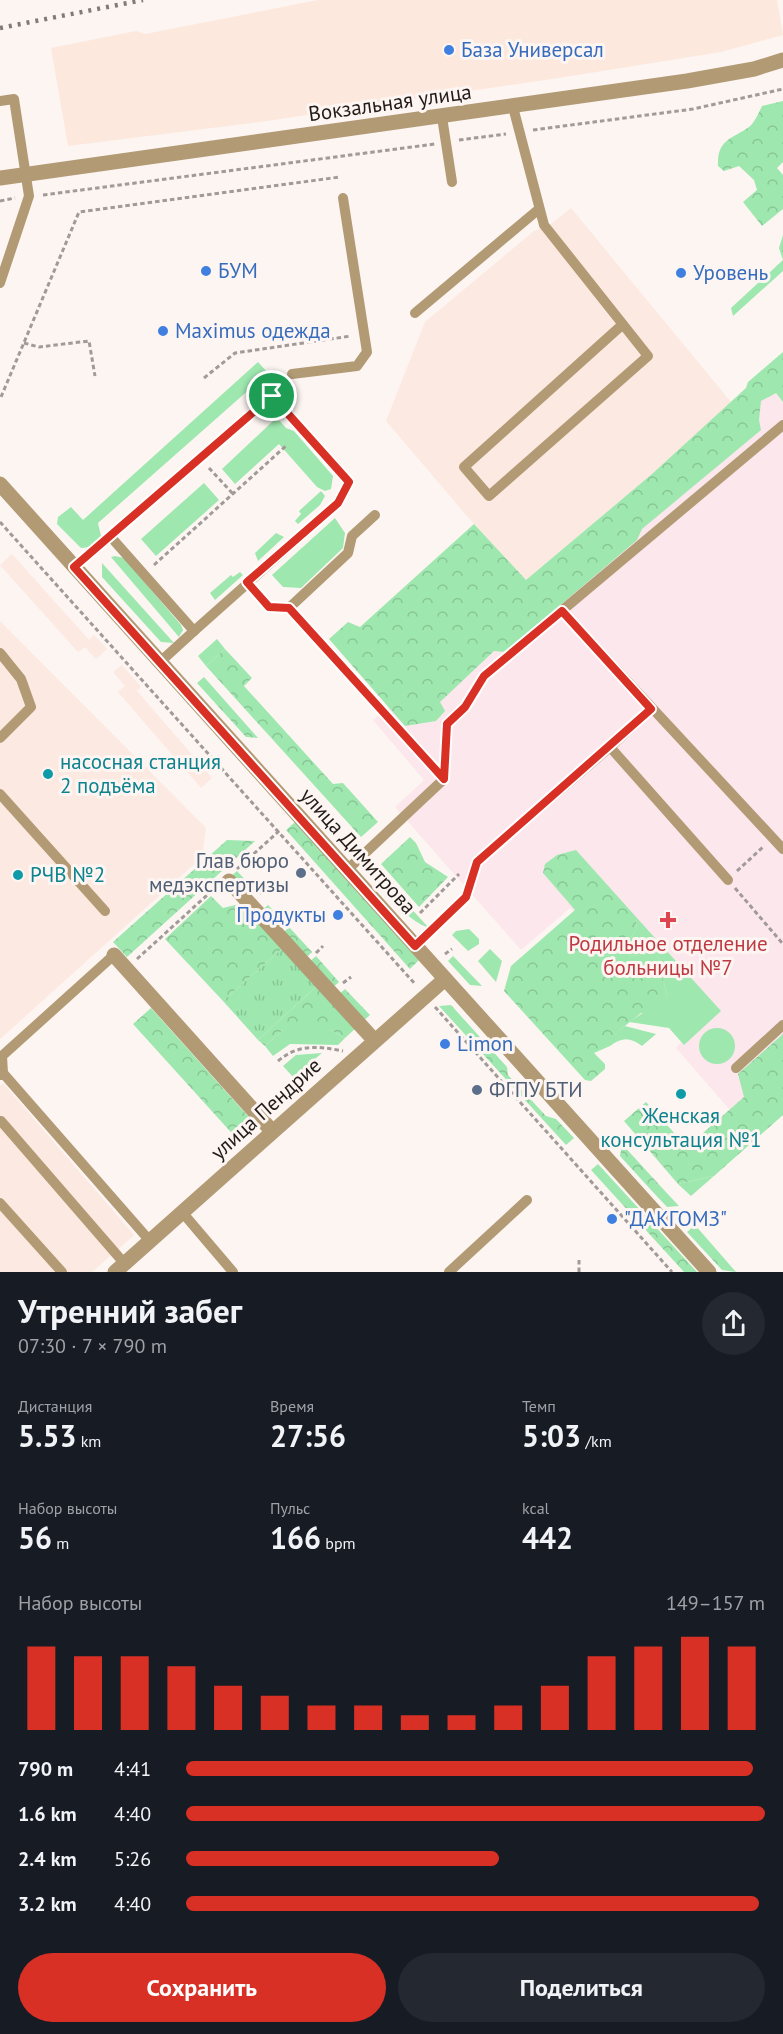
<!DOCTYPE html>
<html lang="ru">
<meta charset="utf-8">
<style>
body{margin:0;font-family:"PT Sans",sans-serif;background:#242831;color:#f1f3f6;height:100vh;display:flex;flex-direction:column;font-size:22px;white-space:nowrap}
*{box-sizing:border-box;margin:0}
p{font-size:20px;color:#9ea1a6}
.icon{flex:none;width:33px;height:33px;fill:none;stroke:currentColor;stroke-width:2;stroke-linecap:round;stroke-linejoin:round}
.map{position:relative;height:1272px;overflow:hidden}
.details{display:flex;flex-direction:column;background:#171b24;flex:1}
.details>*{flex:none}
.pin{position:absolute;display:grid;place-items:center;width:51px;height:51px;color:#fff;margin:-26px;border:3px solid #fff;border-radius:50%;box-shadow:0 2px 6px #0007}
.round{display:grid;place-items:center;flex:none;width:63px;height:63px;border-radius:32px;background:#242831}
.head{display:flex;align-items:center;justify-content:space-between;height:102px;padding:0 18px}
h1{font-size:33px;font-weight:600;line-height:45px}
.stats{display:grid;grid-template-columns:repeat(3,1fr);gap:9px;height:102px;padding:6px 18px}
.stats div{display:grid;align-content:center}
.stats b{font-size:30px;font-weight:600}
.stats small{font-size:16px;font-weight:400}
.stats p{font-size:16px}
.chart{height:168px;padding:12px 18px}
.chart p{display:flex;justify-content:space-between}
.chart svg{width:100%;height:108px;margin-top:6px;stroke:#d93025;stroke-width:6}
.primary-button{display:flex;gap:12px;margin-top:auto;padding:12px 18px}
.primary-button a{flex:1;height:69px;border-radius:36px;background:#d93025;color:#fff;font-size:24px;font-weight:600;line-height:69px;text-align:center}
.primary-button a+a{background:#242831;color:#f1f3f6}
ul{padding:0 18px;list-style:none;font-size:20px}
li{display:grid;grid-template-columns:96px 72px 1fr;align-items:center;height:45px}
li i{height:15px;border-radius:8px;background:#d93025}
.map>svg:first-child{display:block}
</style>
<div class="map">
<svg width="783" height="1272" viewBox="0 0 783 1272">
<defs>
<pattern id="forest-crowns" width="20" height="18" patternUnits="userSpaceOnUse" patternTransform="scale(1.5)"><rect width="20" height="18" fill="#9ee7af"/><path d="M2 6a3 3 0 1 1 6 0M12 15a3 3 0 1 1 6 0" fill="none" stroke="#88c696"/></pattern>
<pattern id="park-tufts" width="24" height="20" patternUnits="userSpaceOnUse" patternTransform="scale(1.5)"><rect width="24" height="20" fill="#9ee7af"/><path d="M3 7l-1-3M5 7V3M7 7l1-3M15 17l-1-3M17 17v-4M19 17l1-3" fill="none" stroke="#88c696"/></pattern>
</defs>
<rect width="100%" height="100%" fill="#fdf5f2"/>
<!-- built -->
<polygon fill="#fde8de" points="318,0 777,0 783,35 721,52 565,77 260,122 68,146 51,48 136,31 145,34"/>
<!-- industrial -->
<g fill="#fce9e1">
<polygon points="571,208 731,402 652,474 526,580 467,516 386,421 425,322 534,231 551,224"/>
<polygon points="12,554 89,640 94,635 107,649 96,659 85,647 78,652 0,565"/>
<polygon points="0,621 206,828 202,857 0,1039"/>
<polygon points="122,665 141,687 137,691 212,778 201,788 118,692 125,686 113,672"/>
<polygon points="3,1083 134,1235 92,1272 0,1272 0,1086"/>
</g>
<!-- medical -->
<polygon fill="#fce7ec" points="783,374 783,1073 735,1116 676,1048 684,1039 570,908 521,950 395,807 424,780 373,720 430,666"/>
<!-- grass -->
<g fill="#9ee7af">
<path d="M258,362l10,11 -170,150 3,13c-5,8 -10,12 -20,12l-24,-24 1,-7 13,-10 12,13z"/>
<polygon points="273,421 280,421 286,428 294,431 333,476 331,489 325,491 317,487 279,444 235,484 222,469"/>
<polygon points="204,483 219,500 156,556 141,539"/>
<polygon points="321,491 325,496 320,505 298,524 295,521 301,514 299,511"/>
<polygon points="335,518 345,533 343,548 301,588 283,587 272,575"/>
<polygon points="276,533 284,537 258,561 255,553"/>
<polygon points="115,556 124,558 181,625 183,630 179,637 111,557"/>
<polygon points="102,563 174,643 161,642 102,577"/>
<polygon points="240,572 243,575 215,600 210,593 231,575 233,577"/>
<polygon points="217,639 225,649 206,666 198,656"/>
<path d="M376,870l52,57c-15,-2 -55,-41 -52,-57z"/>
<polygon points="637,918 721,1011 684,1045 669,1028 629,1022 667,997 659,959 655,953 631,956 623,948 636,930"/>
<polygon points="469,929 479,939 479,944 468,951 452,935 456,931"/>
<polygon points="490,949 502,961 496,982 478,961"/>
<polygon points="453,956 482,986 470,985 448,961"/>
<path d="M625,1026l31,8 -14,12c-12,-9 -20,-9 -32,0l-1,-8z"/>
<circle cx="717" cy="1046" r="18"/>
<polygon points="283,1030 330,1030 345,1038 338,1045 290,1044 273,1056 265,1046"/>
<polygon points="322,1053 293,1077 283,1066 296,1055"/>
<polygon points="714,1176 691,1196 678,1184"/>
<polygon points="651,1190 664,1190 679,1206 667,1207"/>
</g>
<!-- forest -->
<g fill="url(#forest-crowns)">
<path d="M783,101v61l-6,6 6,7v34l-21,17 -19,-24 14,-12 -3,-10 -15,-14 -15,5 -6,-5c-1,-27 14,-27 31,-39 6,-5 10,-15 13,-21z"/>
<polygon points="783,235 783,271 733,316 731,308 783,260 779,248"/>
<polygon points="783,352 783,402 776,393 761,401 759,420 761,430 642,529 637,540 505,652 494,651 440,702 445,711 436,721 405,726 329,639 348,622 360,627 474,524 526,580 652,474 746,388 748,382"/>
<polygon points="225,649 252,678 244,686 333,784 343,783 378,822 361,837 206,666"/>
<polygon points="204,677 258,738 246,737 197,683"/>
<polygon points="295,822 419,960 410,969 286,830"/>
<polygon points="410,837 416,843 425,862 448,877 419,907 381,864"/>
<polygon points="227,840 255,841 127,957 113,942"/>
<polygon points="576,850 637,918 636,930 623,948 631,956 655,953 659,959 667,997 656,1014 641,1013 610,1038 610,1046 594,1053 605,1064 605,1069 591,1081 585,1080 504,991 511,966 575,910 543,873 545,864 557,855"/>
<polygon points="237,871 254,889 246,897 229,878"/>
<polygon points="211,896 223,908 243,903 283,948 223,1001 165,939"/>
<polygon points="268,905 285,923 277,930 260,912"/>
<polygon points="289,927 312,952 304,960 281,935"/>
<polygon points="316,956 339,982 330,990 307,964"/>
<polygon points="318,985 357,1027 345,1038 330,1030 283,1030 265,1046 258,1040"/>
<polygon points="345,989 370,1015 361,1023 337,996"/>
<polygon points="451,1005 507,1067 508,1075 546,1116 556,1119 574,1138 566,1145 439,1006"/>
<polygon points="151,1008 256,1125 238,1140 133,1024"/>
<polygon points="783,1034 783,1115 714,1176 678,1184 624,1121 646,1102 687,1147 744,1097 738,1074"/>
<polygon points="622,1144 664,1190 651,1190 620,1156"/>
<polygon points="598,1164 697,1272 684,1272 591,1170"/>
<polygon points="695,1225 736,1272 722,1270 687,1232"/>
</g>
<!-- park -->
<polygon fill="url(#park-tufts)" points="283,948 318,985 258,1040 223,1001"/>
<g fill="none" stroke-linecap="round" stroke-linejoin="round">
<!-- path -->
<g stroke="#a19a97" stroke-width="3" stroke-dasharray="4.5 3" stroke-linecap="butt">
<polyline points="533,130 693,109 783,89"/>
<polyline points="459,140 506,134"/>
<polyline points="43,195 435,144"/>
<polyline points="0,201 15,198"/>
<polyline points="24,343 39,347 89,341 95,376"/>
<polyline points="204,378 235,353 351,336"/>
<polyline points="1,397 79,212 340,177"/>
<polyline points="209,468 233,494"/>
<polyline points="0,522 415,984"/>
<polyline points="154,565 287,445"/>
<polyline points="256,592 269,607 276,607"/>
<polyline points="237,869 279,831"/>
<polyline points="737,871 763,847"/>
<polyline points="735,888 783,944"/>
<polyline points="260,894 270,885"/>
<polyline points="420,913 459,874"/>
<polyline points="289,923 297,916"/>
<polyline points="316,953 323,946"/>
<polyline points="445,954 452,949"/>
<polyline points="137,959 216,887"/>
<polyline points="343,983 351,977"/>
<polyline points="435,1007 672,1272"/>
<path d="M278,1061c20,-17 40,-15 65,-10"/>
<polyline points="579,1260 579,1272"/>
</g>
<!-- service -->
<g stroke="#b29a75" stroke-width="10">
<polyline points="0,101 14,99 29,196 0,283"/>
<polyline points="513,107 544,225 648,356 489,496 464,467 622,325"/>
<polyline points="442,117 452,182"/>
<polyline points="415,313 539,209"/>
<polyline points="292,374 357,366 367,352 343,198"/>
<polyline points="375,515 352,536 348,553 289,608 444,779"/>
<polyline points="74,567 102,543 272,396 349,482 338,503 194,631 110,536"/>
<polyline points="562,611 783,849"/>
<polyline points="0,653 21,679 31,707 0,738"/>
<polyline points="160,662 194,631"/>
<polyline points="651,709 610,747 728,880"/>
<polyline points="0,794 105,911"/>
<polyline points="347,870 444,779 447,724 465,707 484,676 783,425"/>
<polyline points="415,946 466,897 477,862 610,747"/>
<polyline points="736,1068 783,1025"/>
<polyline points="3,1073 150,1241"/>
<polyline points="0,1075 3,1073 2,1056 114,955"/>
<polyline points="1,1121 124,1263"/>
<polyline points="0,1203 62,1272"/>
<polyline points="182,1212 233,1272"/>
<polyline points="449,1272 527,1200"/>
</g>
<!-- minor -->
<g stroke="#b29a75" stroke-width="15">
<polyline points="0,484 709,1272"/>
<polyline points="229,881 374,1040"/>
<polyline points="114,955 272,1131"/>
<polyline points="115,1272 445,979"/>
</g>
<!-- tertiary -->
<polyline stroke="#b29a75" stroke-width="15" points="0,178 687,81 754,69 783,60"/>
<!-- rail -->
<polyline stroke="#817a77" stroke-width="4.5" stroke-dasharray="3 6" stroke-linecap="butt" points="0,28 143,0"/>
</g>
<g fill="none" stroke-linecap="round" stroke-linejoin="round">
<!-- route casing -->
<g stroke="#fff" stroke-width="12">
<polygon id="route" points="272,396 349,482 338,503 247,582 269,607 289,608 444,779 447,724 465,707 484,676 562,611 651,709 477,862 466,897 415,946 74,567"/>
</g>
<!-- route -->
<use href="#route" stroke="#d93025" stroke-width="8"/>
</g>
<!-- markers -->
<g fill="#3f7fe0" stroke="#fdf5f2" stroke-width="2">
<circle cx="449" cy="50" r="6"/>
<circle cx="206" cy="271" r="6"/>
<circle cx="681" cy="273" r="6"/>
<circle cx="163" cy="331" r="6"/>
<circle cx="338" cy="915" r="6"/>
<circle cx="445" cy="1044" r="6"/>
<circle cx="612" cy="1219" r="6"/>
</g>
<g fill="#0f9aa8" stroke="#fdf5f2" stroke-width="2">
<circle cx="48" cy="774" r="6"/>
<circle cx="18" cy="875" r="6"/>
<circle cx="681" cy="1094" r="6"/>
</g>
<g fill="#5c6f8a" stroke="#fdf5f2" stroke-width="2">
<circle cx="301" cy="873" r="6"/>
<circle cx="477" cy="1090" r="6"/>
</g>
<path fill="#e0444e" stroke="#fdf5f2" stroke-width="2" d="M665 911h6v6h6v6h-6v6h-6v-6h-6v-6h6z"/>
<g text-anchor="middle" stroke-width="6" stroke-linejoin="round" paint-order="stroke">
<!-- shop labels -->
<g font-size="21" fill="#366cbe" stroke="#fdf5f2" text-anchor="start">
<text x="461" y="57">База Универсал</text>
<text x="218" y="278">БУМ</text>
<text x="693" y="280">Уровень</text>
<text x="175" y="338">Maximus одежда</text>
<text x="326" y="922" text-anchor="end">Продукты</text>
<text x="457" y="1051">Limon</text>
<text x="624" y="1226">"ДАКГОМЗ"</text>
</g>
<!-- street labels -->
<g font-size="21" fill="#221c19" stroke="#fdf5f2">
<text transform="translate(390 103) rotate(-8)" y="7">Вокзальная улица</text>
<text transform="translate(358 851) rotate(48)" y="7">улица Димитрова</text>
<text transform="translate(266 1109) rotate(-42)" y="7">улица Пендрие</text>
</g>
<!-- culture labels -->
<g font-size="21" fill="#0d838f" stroke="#fdf5f2" text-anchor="start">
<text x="60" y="769">насосная станция<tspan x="60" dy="24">2 подъёма</tspan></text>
<text x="30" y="882">РЧВ №2</text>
<text x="681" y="1123" text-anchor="middle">Женская<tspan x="681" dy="24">консультация №1</tspan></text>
</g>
<!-- service labels -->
<g font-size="21" fill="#4e5e75" stroke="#fdf5f2" text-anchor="end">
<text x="289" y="868">Глав бюро<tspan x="289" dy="24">медэкспертизы</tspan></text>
<text x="489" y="1097" text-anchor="start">ФГПУ БТИ</text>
</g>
<!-- health labels -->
<g font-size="21" fill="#be3a42" stroke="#fdf5f2">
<text x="668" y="951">Родильное отделение<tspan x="668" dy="24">больницы №7</tspan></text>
</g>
</g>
</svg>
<div class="pin" style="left:272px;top:396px;background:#1e9e55"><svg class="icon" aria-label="arrive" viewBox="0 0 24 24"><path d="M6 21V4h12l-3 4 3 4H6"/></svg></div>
</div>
<section class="details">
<div class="head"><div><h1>Утренний забег</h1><p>07:30 · 7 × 790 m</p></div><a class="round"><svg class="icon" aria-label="share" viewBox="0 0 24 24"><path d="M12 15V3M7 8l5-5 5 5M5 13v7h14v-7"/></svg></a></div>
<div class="stats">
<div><p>Дистанция</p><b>5.53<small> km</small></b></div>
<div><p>Время</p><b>27:56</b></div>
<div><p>Темп</p><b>5:03<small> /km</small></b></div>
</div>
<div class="stats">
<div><p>Набор высоты</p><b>56<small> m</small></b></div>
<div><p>Пульс</p><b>166<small> bpm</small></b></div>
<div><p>kcal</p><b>442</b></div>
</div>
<div class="chart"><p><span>Набор высоты</span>149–157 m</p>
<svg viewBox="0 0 160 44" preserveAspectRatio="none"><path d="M5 44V10M15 44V14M25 44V14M35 44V18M45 44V26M55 44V30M65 44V34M75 44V34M85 44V38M95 44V38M105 44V34M115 44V26M125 44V14M135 44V10M145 44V6M155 44V10"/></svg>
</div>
<ul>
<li><b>790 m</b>4:41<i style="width:98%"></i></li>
<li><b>1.6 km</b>4:40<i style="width:100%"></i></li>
<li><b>2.4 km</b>5:26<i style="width:54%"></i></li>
<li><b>3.2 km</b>4:40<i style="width:99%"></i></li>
</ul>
<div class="primary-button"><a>Сохранить</a><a>Поделиться</a></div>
</section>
